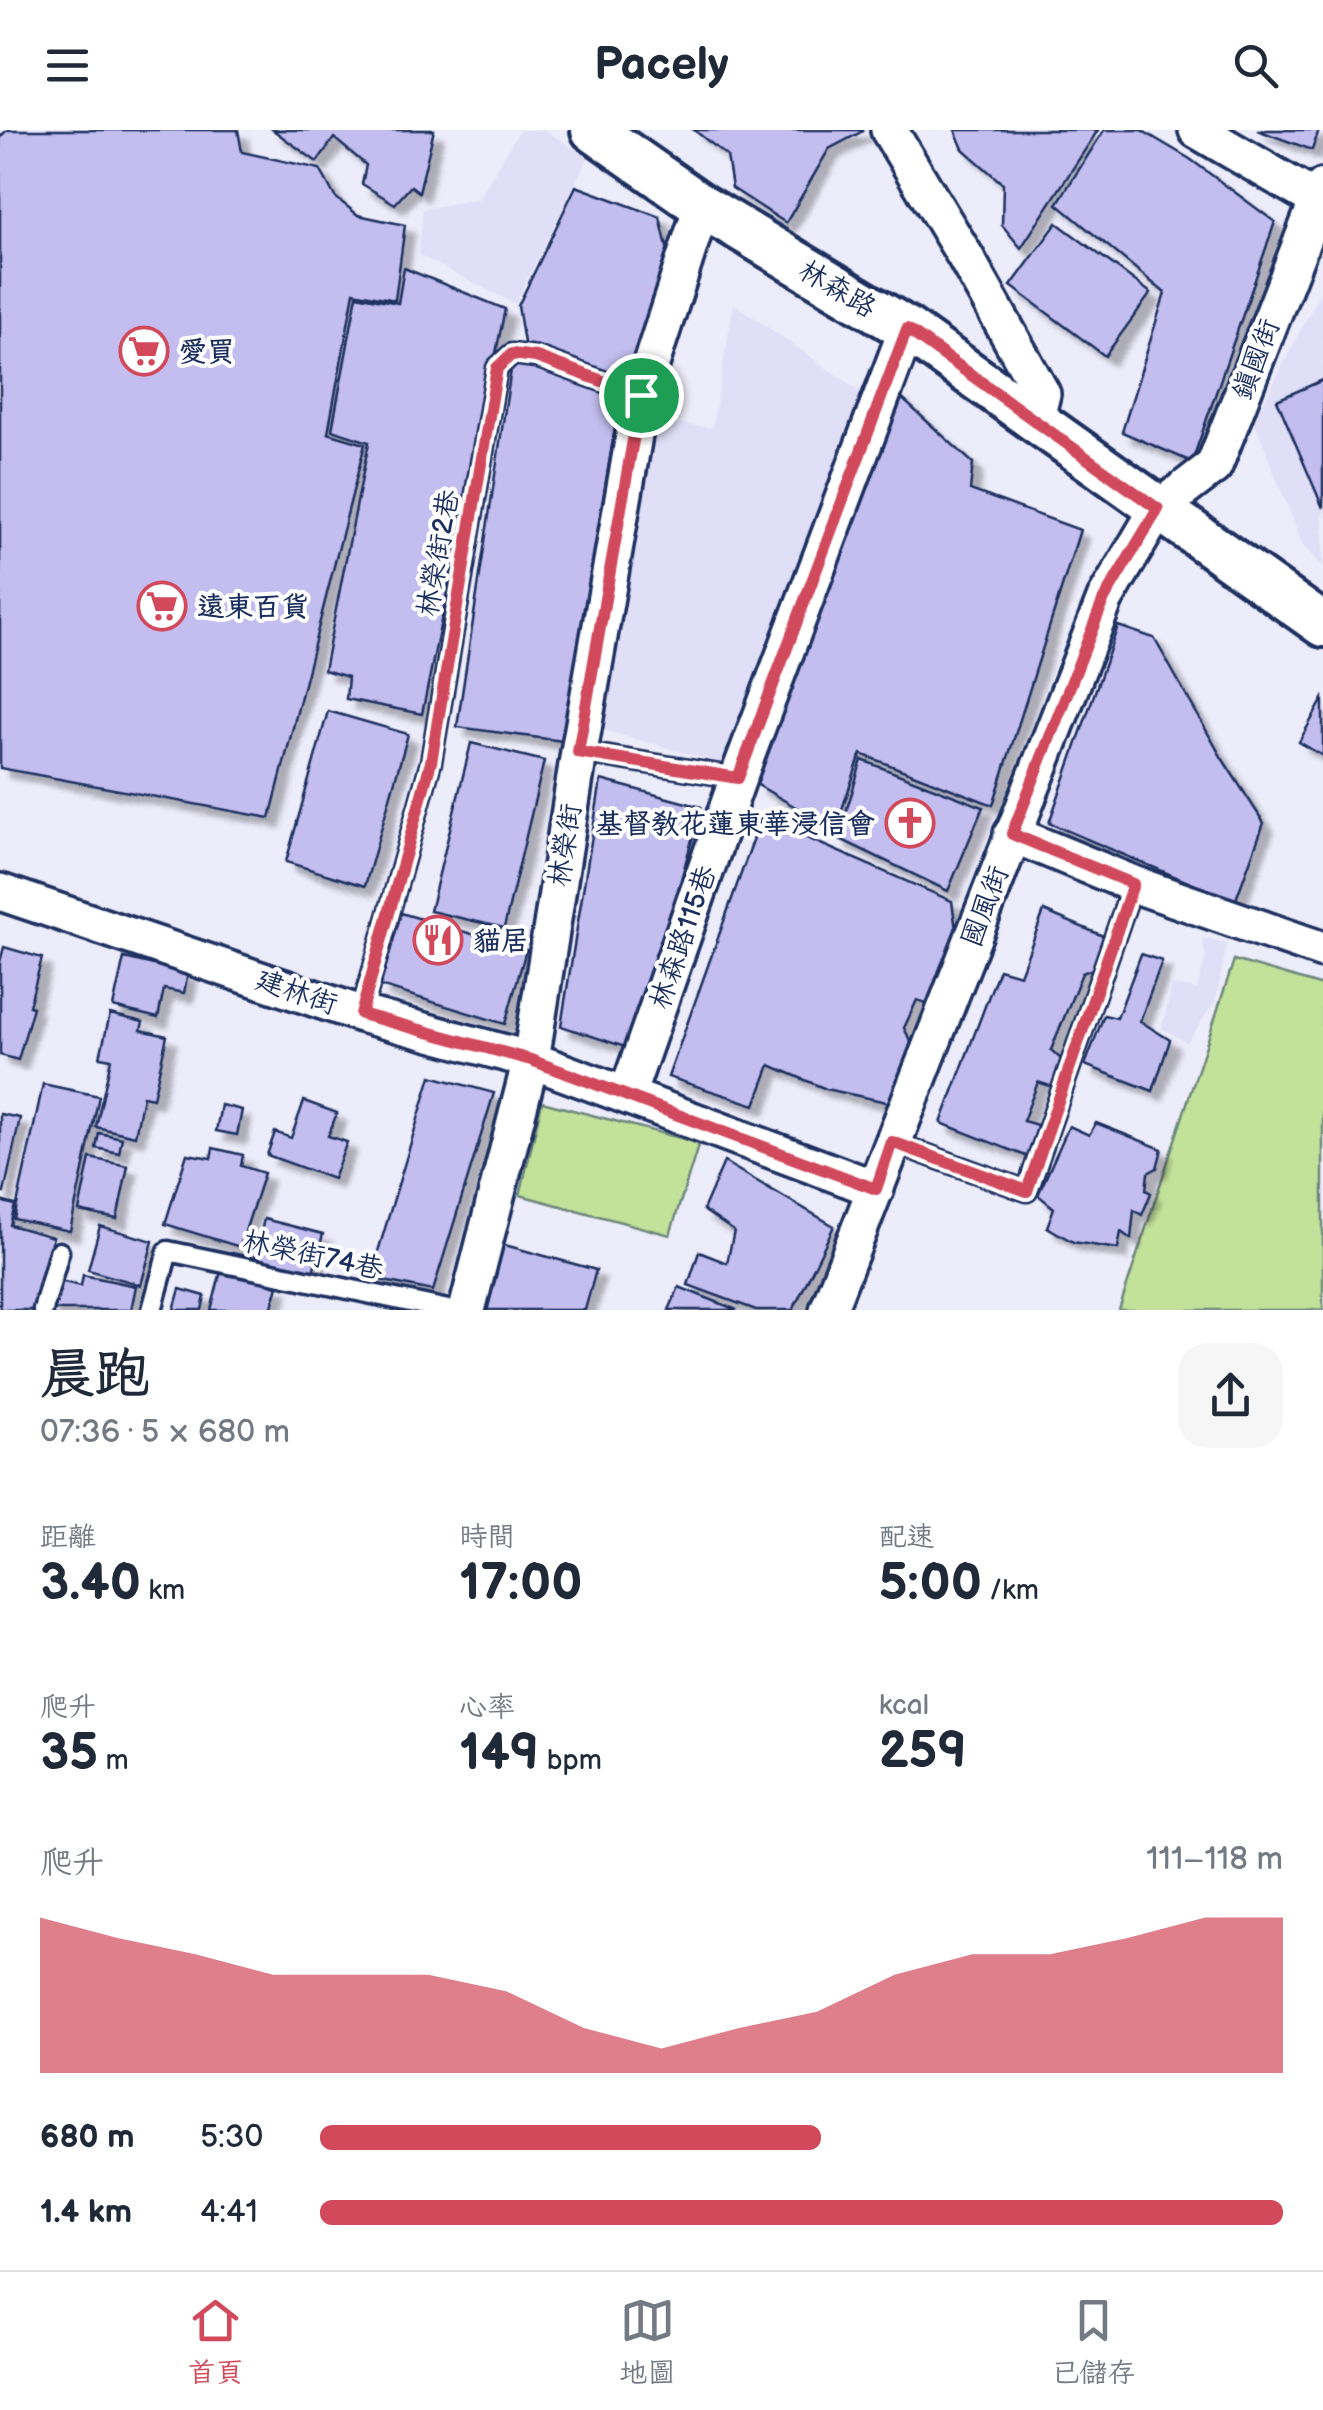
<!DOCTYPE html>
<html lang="zh-TW">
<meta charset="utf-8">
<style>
body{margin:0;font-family:"Balsamiq Sans","LXGW WenKai TC",sans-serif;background:#f6f6f7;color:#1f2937;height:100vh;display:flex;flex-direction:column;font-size:38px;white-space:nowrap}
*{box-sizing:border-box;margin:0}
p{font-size:32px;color:#747a83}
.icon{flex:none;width:55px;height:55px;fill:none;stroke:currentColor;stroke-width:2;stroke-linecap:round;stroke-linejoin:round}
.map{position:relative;height:1180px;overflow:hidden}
.details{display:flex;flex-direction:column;background:#fff;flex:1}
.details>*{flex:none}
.pin{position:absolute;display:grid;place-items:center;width:85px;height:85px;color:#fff;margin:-42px;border:5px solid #fff;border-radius:50%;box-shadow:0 2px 10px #0007}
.round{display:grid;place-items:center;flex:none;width:105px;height:105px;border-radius:30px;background:#f6f6f7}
.head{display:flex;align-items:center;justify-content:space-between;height:170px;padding:0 40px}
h1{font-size:55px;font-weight:600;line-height:75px}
.stats{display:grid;grid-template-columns:repeat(3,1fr);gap:15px;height:170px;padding:10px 40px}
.stats div{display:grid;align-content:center}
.stats b{font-size:50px;font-weight:600}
.stats small{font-size:28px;font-weight:400}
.stats p{font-size:28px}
.chart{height:280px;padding:20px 40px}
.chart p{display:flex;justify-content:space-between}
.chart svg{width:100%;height:180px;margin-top:10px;fill:#d1495b;opacity:.7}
ul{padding:0 40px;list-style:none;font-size:32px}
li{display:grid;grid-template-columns:160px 120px 1fr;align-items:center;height:75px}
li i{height:25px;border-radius:12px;background:#d1495b}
header{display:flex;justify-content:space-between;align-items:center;height:130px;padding:0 40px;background:#fff;font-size:45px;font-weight:600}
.tab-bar{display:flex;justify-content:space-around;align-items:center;height:140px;border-top:2px solid #e0e1e3;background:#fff;font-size:28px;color:#747a83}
.tab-bar a{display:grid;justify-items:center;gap:5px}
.tab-bar .current{color:#d1495b}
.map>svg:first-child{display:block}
</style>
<header><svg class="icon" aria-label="menu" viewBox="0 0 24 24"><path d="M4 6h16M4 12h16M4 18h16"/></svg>Pacely<svg class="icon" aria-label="search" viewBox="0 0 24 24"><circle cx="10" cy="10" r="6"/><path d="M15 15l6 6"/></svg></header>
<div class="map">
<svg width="1323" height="1180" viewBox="0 0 1323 1180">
<defs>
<filter id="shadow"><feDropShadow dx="9" dy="9" stdDeviation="2.5" flood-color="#0004"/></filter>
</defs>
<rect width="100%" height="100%" fill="#edecfa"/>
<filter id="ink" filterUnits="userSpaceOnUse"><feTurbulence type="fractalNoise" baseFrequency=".01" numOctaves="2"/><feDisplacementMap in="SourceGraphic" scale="20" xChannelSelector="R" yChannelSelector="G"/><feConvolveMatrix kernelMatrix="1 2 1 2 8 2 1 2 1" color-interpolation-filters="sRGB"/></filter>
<g filter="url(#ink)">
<!-- built -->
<g fill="#e1def7">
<polygon points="520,0 544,0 588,27 515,174 419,125 423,79 478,69"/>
<polygon points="1323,157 1323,437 1302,413 1254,291"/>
<polygon points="734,174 873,270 732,636 592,597 658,291 712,298"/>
<polygon points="1202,808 1227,813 1216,870 1187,913 1162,898 1172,855 1197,859 1206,827"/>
</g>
<!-- green -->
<g fill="#c2e199" stroke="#6e887c" stroke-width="2.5">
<polygon points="1234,830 1323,856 1323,1180 1119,1180"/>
<polygon points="542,972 699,1013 670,1105 520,1065"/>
</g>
<!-- building -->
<g fill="#c4bef0" stroke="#1b2f5e" stroke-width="2.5" filter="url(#shadow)">
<polygon points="7,0 238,0 242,22 320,39 335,67 358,85 405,95 395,170 354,162 328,303 365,314 270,688 0,638 0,7"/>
<polygon points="273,0 434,0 419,62 411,56 395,74 362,54 366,35 334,8 317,32"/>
<polygon points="694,0 863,0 863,1 829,19 786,93 732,58 727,26"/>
<polygon points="955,0 1098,0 1021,118 1002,95 1003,54 963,19"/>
<polygon points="1104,0 1141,0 1190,29 1275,92 1192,332 1122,302 1165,163 1057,74"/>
<polygon points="1257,0 1319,0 1312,20"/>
<polygon points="576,56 660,87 675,152 627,256 525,219 518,176"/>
<polygon points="1057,93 1151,163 1105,226 1011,156"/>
<polygon points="404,138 505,179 422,584 346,569 348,547 324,540 369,312 332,300 357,165 398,173"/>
<polygon points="513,226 621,261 563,611 457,597"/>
<polygon points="1323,250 1323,378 1277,270"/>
<polygon points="897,264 973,333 970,360 1080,400 993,675 861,624 835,700 756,654"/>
<polygon points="1118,496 1154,508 1222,628 1264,693 1235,772 1049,693"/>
<polygon points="1323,569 1323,626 1299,612"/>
<polygon points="328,581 408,604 365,756 286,732"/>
<polygon points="471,613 544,631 504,798 430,781"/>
<polygon points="862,630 983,677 948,761 838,708"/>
<polygon points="601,650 701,677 634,920 561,896"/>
<polygon points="761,688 952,771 958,814 939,877 917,870 904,898 911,912 896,974 826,959 770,935 755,975 668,947"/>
<polygon points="1044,781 1108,808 1098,837 1082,843 1051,920 1063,931 1053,957 1038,952 1023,991 1037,995 1031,1028 941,993 999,839 1020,845"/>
<polygon points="401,783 526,820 505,894 380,856"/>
<polygon points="4,817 42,828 29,876 33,877 18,930 0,925 0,832"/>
<polygon points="1141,824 1162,831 1140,891 1170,910 1153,961 1085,935 1104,885 1117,888"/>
<polygon points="124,828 188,843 184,863 164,859 158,888 113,877"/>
<polygon points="110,884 143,892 141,900 167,906 153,968 143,966 135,1006 96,997 111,929 100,927"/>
<polygon points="431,946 494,963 433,1161 370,1148"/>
<polygon points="43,954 99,966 70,1101 14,1089"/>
<polygon points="304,971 337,983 328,1006 347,1012 333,1049 267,1025 275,1002 291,1008"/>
<polygon points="221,975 242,980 237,1005 216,1001"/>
<polygon points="0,984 20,988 4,1063 0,1062"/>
<polygon points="1096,993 1162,1019 1157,1038 1148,1043 1146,1060 1151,1063 1142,1085 1134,1080 1131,1109 1121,1102 1118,1119 1073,1112 1047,1097 1054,1078 1038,1065 1069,996 1089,1005"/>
<polygon points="99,1003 122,1008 119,1023 96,1018"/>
<polygon points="213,1018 243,1025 241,1036 264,1043 240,1117 165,1094 187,1024 211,1028"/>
<polygon points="90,1028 128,1036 117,1089 79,1081"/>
<polygon points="724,1032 834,1096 793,1180 756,1180 688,1155 699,1122 727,1133 734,1101 703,1080"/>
<polygon points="0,1071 15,1075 10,1095 53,1107 33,1180 0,1180"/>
<polygon points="264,1089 323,1104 312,1146 254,1131"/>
<polygon points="100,1096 153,1111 141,1155 88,1140"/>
<polygon points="501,1114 596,1140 585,1180 483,1180"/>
<polygon points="221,1141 278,1156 271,1180 211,1180"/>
<polygon points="83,1145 136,1156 131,1180 48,1180 55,1150 81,1156"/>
<polygon points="679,1157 737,1180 669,1180"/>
<polygon points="180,1159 205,1166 202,1180 174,1180"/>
</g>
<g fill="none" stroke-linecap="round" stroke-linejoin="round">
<!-- service casing -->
<g stroke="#1b2f5e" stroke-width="25">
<g id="service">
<polyline points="579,622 738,648"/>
<polyline points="361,884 431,632 497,238 512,224 536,227 641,265"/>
<polyline points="892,1012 1027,1061 1133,754"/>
<polyline points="43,1180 59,1122"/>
<polyline points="152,1180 168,1121 448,1180"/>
</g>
</g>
<!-- minor casing -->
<g stroke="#1b2f5e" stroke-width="42">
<g id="minor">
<polyline points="889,0 965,126 1042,264 1035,292"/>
<polyline points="1197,0 1317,70"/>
<polyline points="1012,704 1133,754 1323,820"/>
<polyline points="0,762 361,884 531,930 876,1059"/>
<polyline points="627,965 738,648 907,199"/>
<polyline points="467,1180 531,930 579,622 641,265 702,76"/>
<polyline points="828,1180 1105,469 1158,379 1214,336 1323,57"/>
</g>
</g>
<!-- tertiary casing -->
<g stroke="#1b2f5e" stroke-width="50">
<polyline id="tertiary" points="593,0 702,76 907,199 1323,495"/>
</g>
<!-- service -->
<use href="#service" stroke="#fff" stroke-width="18"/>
<!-- minor -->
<use href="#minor" stroke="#fff" stroke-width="35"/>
<!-- tertiary -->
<use href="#tertiary" stroke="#fff" stroke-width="42"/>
</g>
</g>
<g fill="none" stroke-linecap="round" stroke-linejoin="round" filter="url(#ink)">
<!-- route casing -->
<g stroke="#fff" stroke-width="20">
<polygon id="route" points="907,199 1158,379 1104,469 1012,704 1133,754 1027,1061 892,1012 876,1059 531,930 361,884 431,632 497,238 512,224 536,227 641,265 578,622 738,648"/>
</g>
<!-- route -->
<use href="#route" stroke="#d1495b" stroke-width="12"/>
</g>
<!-- icons -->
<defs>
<g id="supermarket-ring" transform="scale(2.5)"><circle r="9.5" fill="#fff" stroke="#d1495b" stroke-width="1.5"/><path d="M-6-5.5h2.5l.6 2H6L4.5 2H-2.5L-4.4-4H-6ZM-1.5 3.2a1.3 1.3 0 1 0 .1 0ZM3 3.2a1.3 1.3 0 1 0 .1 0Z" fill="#d1495b"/></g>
<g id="church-ring" transform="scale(2.5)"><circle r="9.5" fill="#fff" stroke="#d1495b" stroke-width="1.5"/><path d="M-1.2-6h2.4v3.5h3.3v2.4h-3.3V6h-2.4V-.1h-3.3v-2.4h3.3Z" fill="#d1495b"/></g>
<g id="restaurant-ring" transform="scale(2.5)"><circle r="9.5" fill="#fff" stroke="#d1495b" stroke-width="1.5"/><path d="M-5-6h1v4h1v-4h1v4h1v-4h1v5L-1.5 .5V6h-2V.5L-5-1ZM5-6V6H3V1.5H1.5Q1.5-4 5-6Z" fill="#d1495b"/></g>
</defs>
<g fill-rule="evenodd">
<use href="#supermarket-ring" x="144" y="221"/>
<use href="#supermarket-ring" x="162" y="476"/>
<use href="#church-ring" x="910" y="693"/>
<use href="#restaurant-ring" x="438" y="810"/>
</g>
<g text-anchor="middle" stroke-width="8" stroke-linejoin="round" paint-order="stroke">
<!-- street labels -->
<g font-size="28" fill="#1b2f5e" stroke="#fff">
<text transform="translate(838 158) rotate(31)" y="10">林森路</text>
<text transform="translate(1255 229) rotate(-69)" y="10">鎮國街</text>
<text transform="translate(437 423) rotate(-80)" y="10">林榮街2巷</text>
<text transform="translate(564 715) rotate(-81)" y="10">林榮街</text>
<text transform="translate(984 776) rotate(-69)" y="10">國風街</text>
<text transform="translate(682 807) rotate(-71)" y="10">林森路115巷</text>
<text transform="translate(297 861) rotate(19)" y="10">建林街</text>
<text transform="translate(313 1124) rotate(12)" y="10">林榮街74巷</text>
</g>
<!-- poi labels -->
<g font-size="28" font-weight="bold" fill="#1b2f5e" stroke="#fff" text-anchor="start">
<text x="179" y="231">愛買</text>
<text x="197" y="486">遠東百貨</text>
<text x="875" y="703" text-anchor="end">基督教花蓮東華浸信會</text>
<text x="473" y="820">貓居</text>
</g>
</g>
</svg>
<div class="pin" style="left:641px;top:265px;background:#1e9e55"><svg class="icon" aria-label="arrive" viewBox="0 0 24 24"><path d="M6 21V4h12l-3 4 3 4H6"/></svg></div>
</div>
<section class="details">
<div class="head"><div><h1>晨跑</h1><p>07:36 · 5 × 680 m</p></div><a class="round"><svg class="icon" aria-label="share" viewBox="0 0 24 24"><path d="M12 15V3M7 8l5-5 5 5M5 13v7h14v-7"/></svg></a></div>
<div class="stats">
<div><p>距離</p><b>3.40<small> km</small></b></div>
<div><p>時間</p><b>17:00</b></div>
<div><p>配速</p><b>5:00<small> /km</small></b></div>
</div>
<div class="stats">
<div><p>爬升</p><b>35<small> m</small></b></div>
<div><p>心率</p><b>149<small> bpm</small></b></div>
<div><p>kcal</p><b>259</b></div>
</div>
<div class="chart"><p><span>爬升</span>111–118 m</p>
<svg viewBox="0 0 160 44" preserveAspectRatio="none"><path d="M0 44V6L10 11L20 15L30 20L40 20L50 20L60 24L70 33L80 38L90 33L100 29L110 20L120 15L130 15L140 11L150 6L160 6V44z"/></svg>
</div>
<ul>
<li><b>680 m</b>5:30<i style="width:52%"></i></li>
<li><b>1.4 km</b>4:41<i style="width:100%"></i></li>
</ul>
</section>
<nav class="tab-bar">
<a class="current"><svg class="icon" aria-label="home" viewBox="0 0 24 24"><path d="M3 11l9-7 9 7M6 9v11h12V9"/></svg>首頁</a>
<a><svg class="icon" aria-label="map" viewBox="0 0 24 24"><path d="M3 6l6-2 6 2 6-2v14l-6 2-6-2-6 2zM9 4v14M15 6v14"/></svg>地圖</a>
<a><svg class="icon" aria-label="saved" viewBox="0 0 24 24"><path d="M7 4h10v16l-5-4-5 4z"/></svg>已儲存</a>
</nav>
